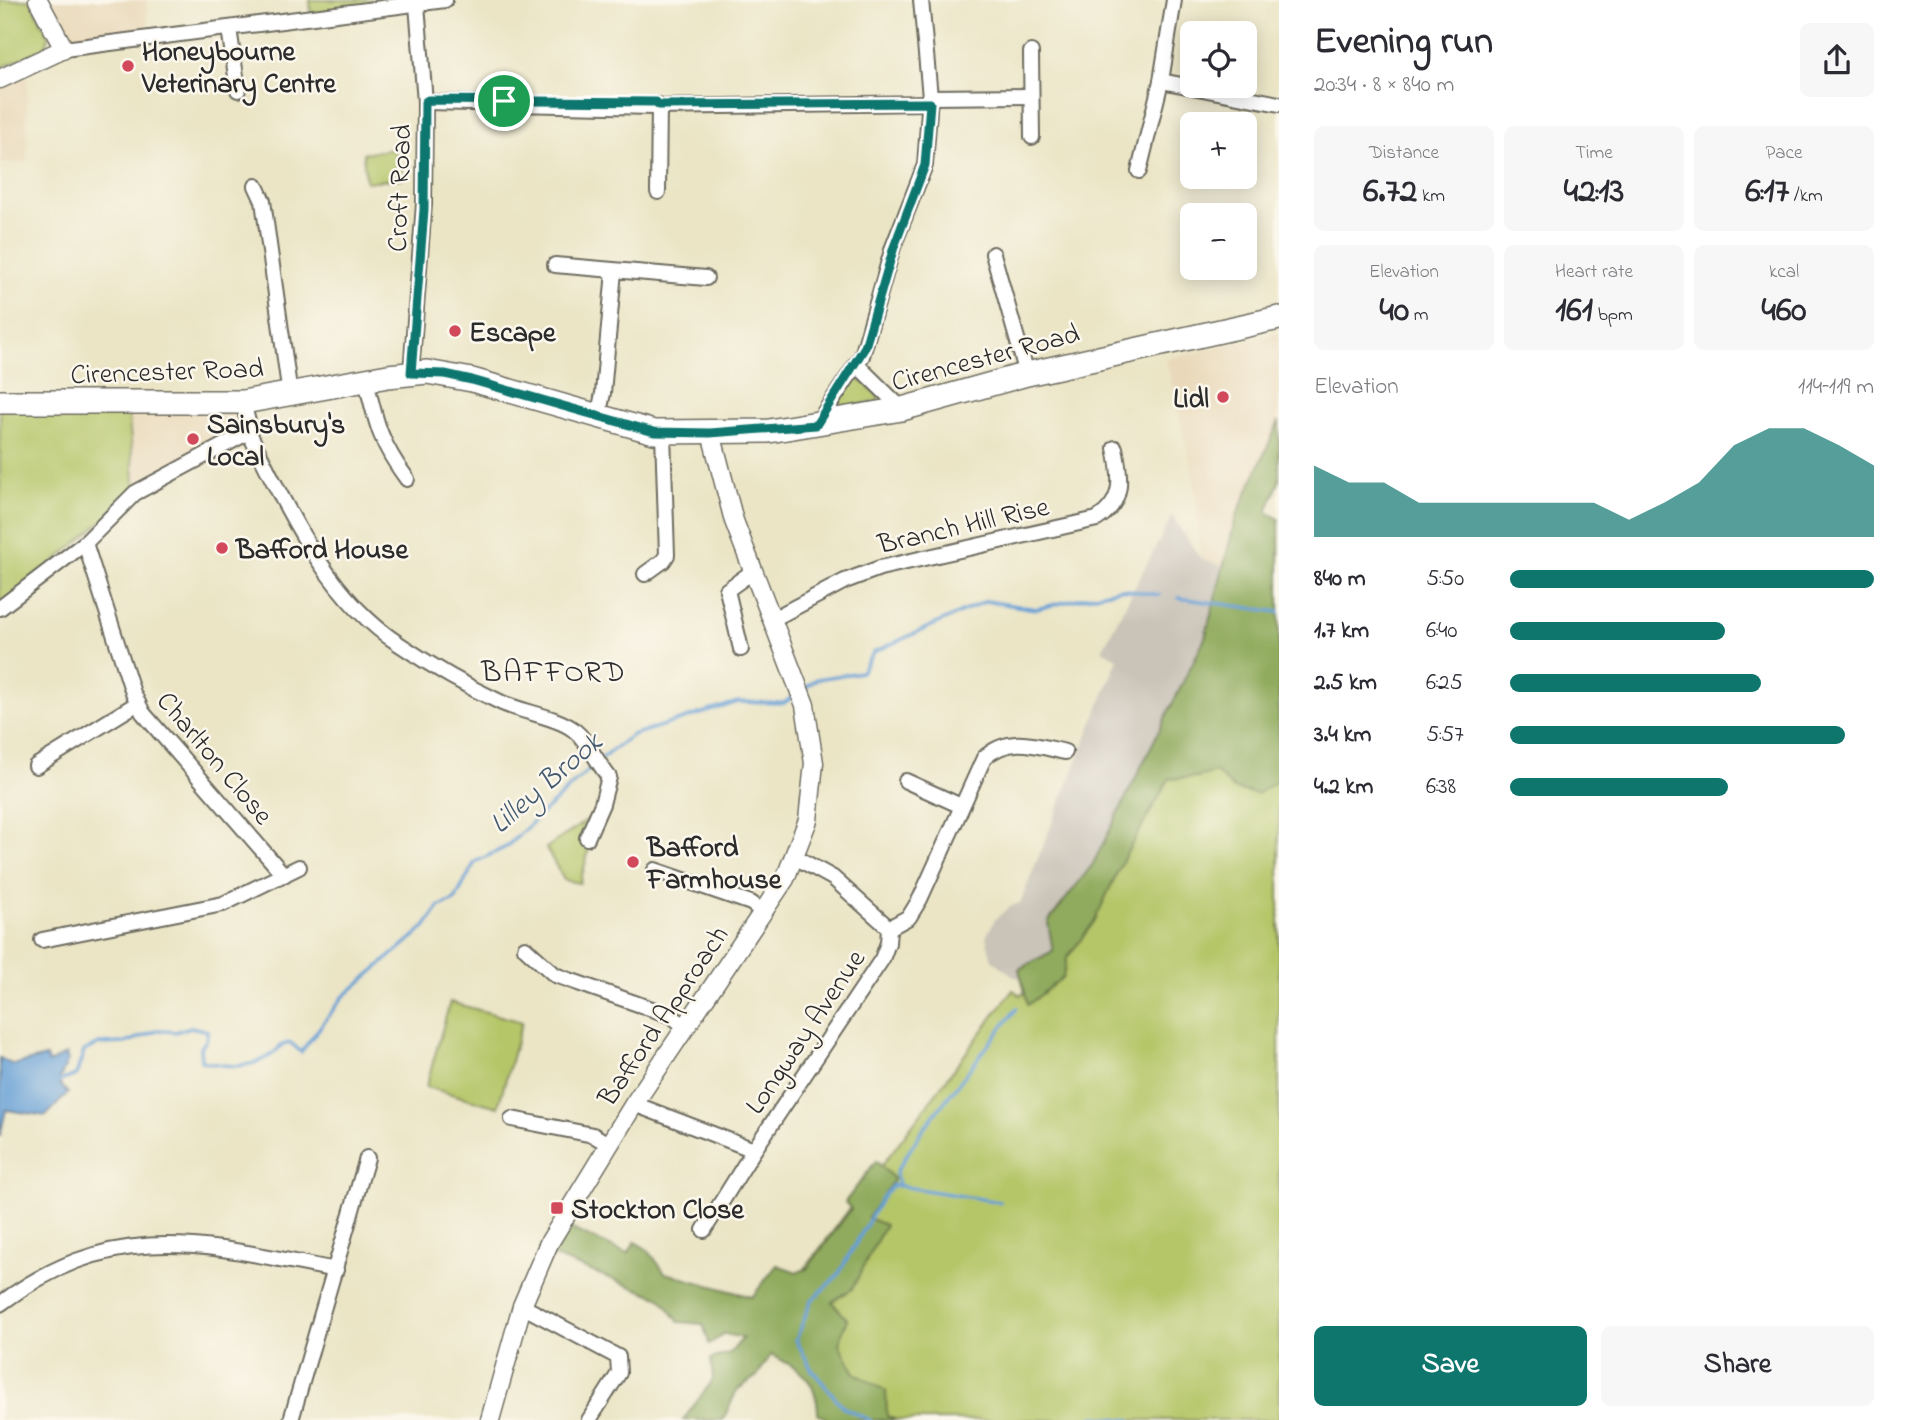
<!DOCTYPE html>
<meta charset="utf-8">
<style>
body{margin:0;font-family:"Indie Flower",sans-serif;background:#f7f7f7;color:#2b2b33;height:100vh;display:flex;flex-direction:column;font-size:26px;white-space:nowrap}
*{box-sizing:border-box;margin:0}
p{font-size:23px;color:#7c7c81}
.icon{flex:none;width:38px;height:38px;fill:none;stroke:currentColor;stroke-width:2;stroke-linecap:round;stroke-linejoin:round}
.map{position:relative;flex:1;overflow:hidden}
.side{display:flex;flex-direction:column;background:#fff;width:630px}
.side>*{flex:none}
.buttons{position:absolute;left:1180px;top:21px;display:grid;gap:14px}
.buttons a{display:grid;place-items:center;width:77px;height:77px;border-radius:10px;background:#fff;box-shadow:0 4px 18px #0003;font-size:35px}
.pin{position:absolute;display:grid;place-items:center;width:60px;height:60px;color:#fff;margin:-30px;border:4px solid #fff;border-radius:50%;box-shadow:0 2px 7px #0007}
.round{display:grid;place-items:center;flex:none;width:74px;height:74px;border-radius:10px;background:#f7f7f7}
.headline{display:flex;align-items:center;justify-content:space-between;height:119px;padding:0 35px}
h1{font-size:38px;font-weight:700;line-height:52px}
.stats{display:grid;grid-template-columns:repeat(3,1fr);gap:10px;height:119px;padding:7px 35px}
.stats div{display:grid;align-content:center;border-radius:10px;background:#f7f7f7;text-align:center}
.stats b{font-size:35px;font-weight:700}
.stats small{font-size:19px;font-weight:400}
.stats p{font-size:19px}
.chart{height:196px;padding:14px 35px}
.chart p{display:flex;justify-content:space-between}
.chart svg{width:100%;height:126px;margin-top:7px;fill:#0f766e;opacity:.7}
.action{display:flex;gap:14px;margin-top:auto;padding:14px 35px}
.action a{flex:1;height:80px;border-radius:10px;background:#0f766e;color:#fff;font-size:28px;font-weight:700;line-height:80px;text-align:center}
.action a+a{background:#f7f7f7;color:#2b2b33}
ul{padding:0 35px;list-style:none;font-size:23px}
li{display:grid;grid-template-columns:112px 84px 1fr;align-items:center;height:52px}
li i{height:18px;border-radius:9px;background:#0f766e}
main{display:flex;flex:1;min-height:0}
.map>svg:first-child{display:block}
</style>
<main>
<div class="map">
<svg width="1279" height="1420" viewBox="0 0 1279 1420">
<rect width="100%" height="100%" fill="#fbf7ec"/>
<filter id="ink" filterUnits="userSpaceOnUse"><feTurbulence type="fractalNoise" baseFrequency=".0143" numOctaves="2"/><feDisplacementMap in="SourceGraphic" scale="14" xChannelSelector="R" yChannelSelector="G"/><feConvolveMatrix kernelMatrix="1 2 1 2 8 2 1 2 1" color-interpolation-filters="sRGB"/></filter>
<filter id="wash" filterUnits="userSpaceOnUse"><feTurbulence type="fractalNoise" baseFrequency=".00686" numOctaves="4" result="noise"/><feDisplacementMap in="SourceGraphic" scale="28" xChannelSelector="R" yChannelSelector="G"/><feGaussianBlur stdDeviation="1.57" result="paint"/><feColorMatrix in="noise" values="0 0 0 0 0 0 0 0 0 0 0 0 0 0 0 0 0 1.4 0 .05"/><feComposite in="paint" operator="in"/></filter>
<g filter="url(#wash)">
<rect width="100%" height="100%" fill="#ebe5c6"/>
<!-- built -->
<g fill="#e9d9ba">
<polygon points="32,0 146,0 148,27 27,63 27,162 0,163 0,73 54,43"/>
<polygon points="1279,333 1279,447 1231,569 1200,558 1194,478 1166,359"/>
<polygon points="243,402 247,429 135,493 128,404"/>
</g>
<!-- industrial -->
<polygon fill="#c9c3b8" points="1172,516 1200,558 1231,569 1248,600 1060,952 1030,979 1015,977 992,960 986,937 995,919 1011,906 1020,903 1118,659 1102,650"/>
<!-- green -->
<g fill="#b5c669" stroke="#70784a" stroke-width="2">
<polygon points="0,0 30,0 49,37 45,49 0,68"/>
<polygon points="310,0 445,0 311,15"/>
<polygon points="395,149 397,169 403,169 403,178 366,182 363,153"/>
<polygon points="855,380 861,380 878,396 879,401 835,409 849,383"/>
<polygon points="0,402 128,404 135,493 0,608"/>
<polygon points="1279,636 1279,1420 841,1420 800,1365 756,1334 1013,990 1020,995 1031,990 1062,952 1098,865"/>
<polygon points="599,812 580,883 564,880 546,848"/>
<polygon points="450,1002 522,1022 498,1107 426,1087"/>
</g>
<!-- forest -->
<g fill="#90ab5d" stroke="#5e6b44" stroke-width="2">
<polygon points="1279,421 1279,482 1267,512 1279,519 1279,780 1257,794 1234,789 1216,772 1197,777 1169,779 1124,858 1094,922 1067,958 1063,977 1028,1005 1019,969 1053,951 1048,922 1093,864 1205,638 1236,517"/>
<path d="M876,1161l18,18 -26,39 17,7 -33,64 -20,13 15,17 -8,25 16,29 31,18 1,25 9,4h-68l-10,-7c-1,-33 -18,-45 -47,-58l-14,21 -20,14 -14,30h-40l30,-40 -2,-21 19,-6 13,-15 -18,-4 -16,10 -6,-20 -24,-2 -18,-24 -112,-43 14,-30 65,29 7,-12 13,8 17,23 87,24 25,-32 20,7 10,-3 44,-60 -6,-7z"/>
</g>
<!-- water -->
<polygon fill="#659fd5" stroke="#486580" stroke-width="2" points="66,1054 68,1061 58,1082 68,1093 46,1116 6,1110 0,1136 0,1058 13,1065 46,1057 49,1063"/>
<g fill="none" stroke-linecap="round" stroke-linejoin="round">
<!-- stream -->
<g stroke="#659fd5" stroke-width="3.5">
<polyline points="1179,598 1279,612"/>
<polyline points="805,688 817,679 861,672 874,652 986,601 1036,609 1120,589 1159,595"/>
<polyline points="602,758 632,735 738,702 784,703 795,695"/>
<path d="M55,1083l21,-8 8,-24 15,-7 26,-1 34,-13 16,2 16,-5 17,4 -2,10 -6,7 1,13c22,5 45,9 67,-4 9,-5 12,-14 23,-14l10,9 42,-55 82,-70 15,-21 15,-6 20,-38 31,-15 90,-84"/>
<polyline points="898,1185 896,1172 921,1132 1017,1008"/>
<polyline points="870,1420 844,1408 812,1370 796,1340 811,1301 838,1275 881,1199 893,1185 1000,1202"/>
<polyline points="1086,1420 1095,1417 1131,1420"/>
</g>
</g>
</g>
<g filter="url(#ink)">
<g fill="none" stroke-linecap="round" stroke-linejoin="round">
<!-- minor casing -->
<g stroke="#6e6c61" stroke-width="18">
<g id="minor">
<polyline points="229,28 238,90"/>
<polyline points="64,49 445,0"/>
<polyline points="1031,52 1032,137"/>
<polyline points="1161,81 1279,104"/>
<polyline points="930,97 1031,96"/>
<polyline points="425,102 655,107 930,103"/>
<polyline points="1139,171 1161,81 1174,0"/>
<polyline points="256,186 263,201 290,395"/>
<polyline points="658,192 659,105"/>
<polyline points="993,254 1027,374"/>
<polyline points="555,265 706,278"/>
<polyline points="856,364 902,409"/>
<polyline points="411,373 424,204 425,102 417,5"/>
<path d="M366,380c10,43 14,63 41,99"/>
<polyline points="598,418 603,393 614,271"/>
<polyline points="816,425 862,356 893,247 925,165 930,97 921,0"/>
<path d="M247,429c39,76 78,167 152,215 31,21 67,42 101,58 21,10 58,15 74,28 15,12 23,33 35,47l-7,27 -15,34"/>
<polyline points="85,543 133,693 143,713 284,875"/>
<polyline points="645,574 663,561 667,555 663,433"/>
<polyline points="0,608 85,543 135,493 243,435 248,422 243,402"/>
<path d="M771,620l74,-39 35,-13 217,-49c28,-18 24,-42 18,-71"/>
<polyline points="741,649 727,590 752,572"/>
<polyline points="36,766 138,703"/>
<polyline points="906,781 961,806"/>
<polyline points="655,870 751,903 763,912"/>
<path d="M889,928l20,-11 11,-18 64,-141c25,-23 51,-13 81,-6"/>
<polyline points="42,940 223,904 299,867"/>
<polyline points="525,948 555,975 672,1016 685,1027"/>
<polyline points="634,1104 754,1150"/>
<polyline points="512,1119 593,1135 608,1144"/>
<polyline points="704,1230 754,1150 882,959 888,943 889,928 833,878 795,857"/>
<path d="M0,1304c116,-87 206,-59 336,-34"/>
<polyline points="522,1306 618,1357 619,1373 589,1420"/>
<polyline points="291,1420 367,1158"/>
</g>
</g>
<!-- tertiary casing -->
<g stroke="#6e6c61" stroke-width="21">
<g id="tertiary">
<polyline points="0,79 64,49 38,0"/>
<polyline points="490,1420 522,1306 549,1243 634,1104 785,879 808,820 814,763 805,705 734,521 711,433"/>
</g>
</g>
<!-- primary casing -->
<g stroke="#6e6c61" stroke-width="26">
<polyline id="primary" points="0,402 243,402 388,376 427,372 472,380 654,432 769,431 902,409 1027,374 1279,318"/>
</g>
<!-- minor -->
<use href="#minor" stroke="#fff" stroke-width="14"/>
<!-- tertiary -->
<use href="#tertiary" stroke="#fff" stroke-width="18"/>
<!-- primary -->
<use href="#primary" stroke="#fff" stroke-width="23"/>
</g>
</g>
<g fill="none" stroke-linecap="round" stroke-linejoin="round" filter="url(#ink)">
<!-- route casing -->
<g stroke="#fff" stroke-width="14">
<polygon id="route" points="428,100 656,102 659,105 930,103 925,165 894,247 865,347 816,425 710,433 654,432 472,380 445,374 411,373 424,210 425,102"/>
</g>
<!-- route -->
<use href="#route" stroke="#0f766e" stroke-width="9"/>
</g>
<!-- markers -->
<g fill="#d1495b" stroke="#fbf7ec" stroke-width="2.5">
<circle cx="128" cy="66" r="7"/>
<circle cx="455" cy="331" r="7"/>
<circle cx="1223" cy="397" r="7"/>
<circle cx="193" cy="439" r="7"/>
<circle cx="222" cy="548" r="7"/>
<circle cx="633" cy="862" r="7"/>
<rect x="550" y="1201" width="14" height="14" rx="3.5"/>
</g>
<g text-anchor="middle" stroke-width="5" stroke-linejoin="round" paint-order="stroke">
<!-- poi labels -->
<g font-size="28" font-weight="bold" fill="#2b2b2b" stroke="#fbf7ec" text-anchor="start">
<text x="142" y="60">Honeybourne<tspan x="142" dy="32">Veterinary Centre</tspan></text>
<text x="469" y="341">Escape</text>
<text x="1209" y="407" text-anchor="end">Lidl</text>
<text x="207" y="433">Sainsbury's<tspan x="207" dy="32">Local</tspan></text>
<text x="236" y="558">Bafford House</text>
<text x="647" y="856">Bafford<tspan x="647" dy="32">Farmhouse</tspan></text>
<text x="571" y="1218">Stockton Close</text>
</g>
<!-- street labels -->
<g font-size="28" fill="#2b2b2b" stroke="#fbf7ec">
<text transform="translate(398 188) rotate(-88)" y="10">Croft Road</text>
<text transform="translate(985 356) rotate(-15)" y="10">Cirencester Road</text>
<text transform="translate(167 370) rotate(-2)" y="10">Cirencester Road</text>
<text transform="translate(963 524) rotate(-13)" y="10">Branch Hill Rise</text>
<text transform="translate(216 757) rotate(50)" y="10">Charlton Close</text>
<text transform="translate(662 1015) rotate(-56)" y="10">Bafford Approach</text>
<text transform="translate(804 1031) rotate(-56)" y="10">Longway Avenue</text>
</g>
<!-- neighbourhood labels -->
<g font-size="30" letter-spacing="2" fill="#2b2b2b" stroke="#fbf7ec">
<text x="554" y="681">BAFFORD</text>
</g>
<!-- water labels -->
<g font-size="30" font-style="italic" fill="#42596f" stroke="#fbf7ec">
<text transform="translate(545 782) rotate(-41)" y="10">Lilley Brook</text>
</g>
</g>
</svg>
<div class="buttons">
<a><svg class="icon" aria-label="locate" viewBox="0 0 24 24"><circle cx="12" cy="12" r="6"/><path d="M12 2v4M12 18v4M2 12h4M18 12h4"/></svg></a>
<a>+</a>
<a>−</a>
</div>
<div class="pin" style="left:504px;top:101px;background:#1e9e55"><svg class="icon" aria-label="arrive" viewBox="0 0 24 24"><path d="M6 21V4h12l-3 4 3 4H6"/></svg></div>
</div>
<section class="side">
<div class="headline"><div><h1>Evening run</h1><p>20:34 · 8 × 840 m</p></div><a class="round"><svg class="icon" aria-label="share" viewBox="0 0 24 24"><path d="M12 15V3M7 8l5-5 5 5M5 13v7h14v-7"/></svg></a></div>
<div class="stats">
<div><p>Distance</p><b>6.72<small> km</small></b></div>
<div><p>Time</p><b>42:13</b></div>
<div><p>Pace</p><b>6:17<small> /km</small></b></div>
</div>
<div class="stats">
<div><p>Elevation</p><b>40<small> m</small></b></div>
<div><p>Heart rate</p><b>161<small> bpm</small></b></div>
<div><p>kcal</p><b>460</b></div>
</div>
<div class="chart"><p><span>Elevation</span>114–119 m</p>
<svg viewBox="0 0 160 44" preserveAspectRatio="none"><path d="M0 44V19L10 25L20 25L30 32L40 32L50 32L60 32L70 32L80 32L90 38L100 32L110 25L120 12L130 6L140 6L150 12L160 19V44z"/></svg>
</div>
<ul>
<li><b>840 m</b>5:50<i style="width:100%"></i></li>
<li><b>1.7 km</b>6:40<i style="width:59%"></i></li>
<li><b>2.5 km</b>6:25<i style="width:69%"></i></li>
<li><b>3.4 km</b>5:57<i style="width:92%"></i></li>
<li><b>4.2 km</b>6:38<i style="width:60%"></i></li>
</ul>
<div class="action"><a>Save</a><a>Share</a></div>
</section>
</main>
